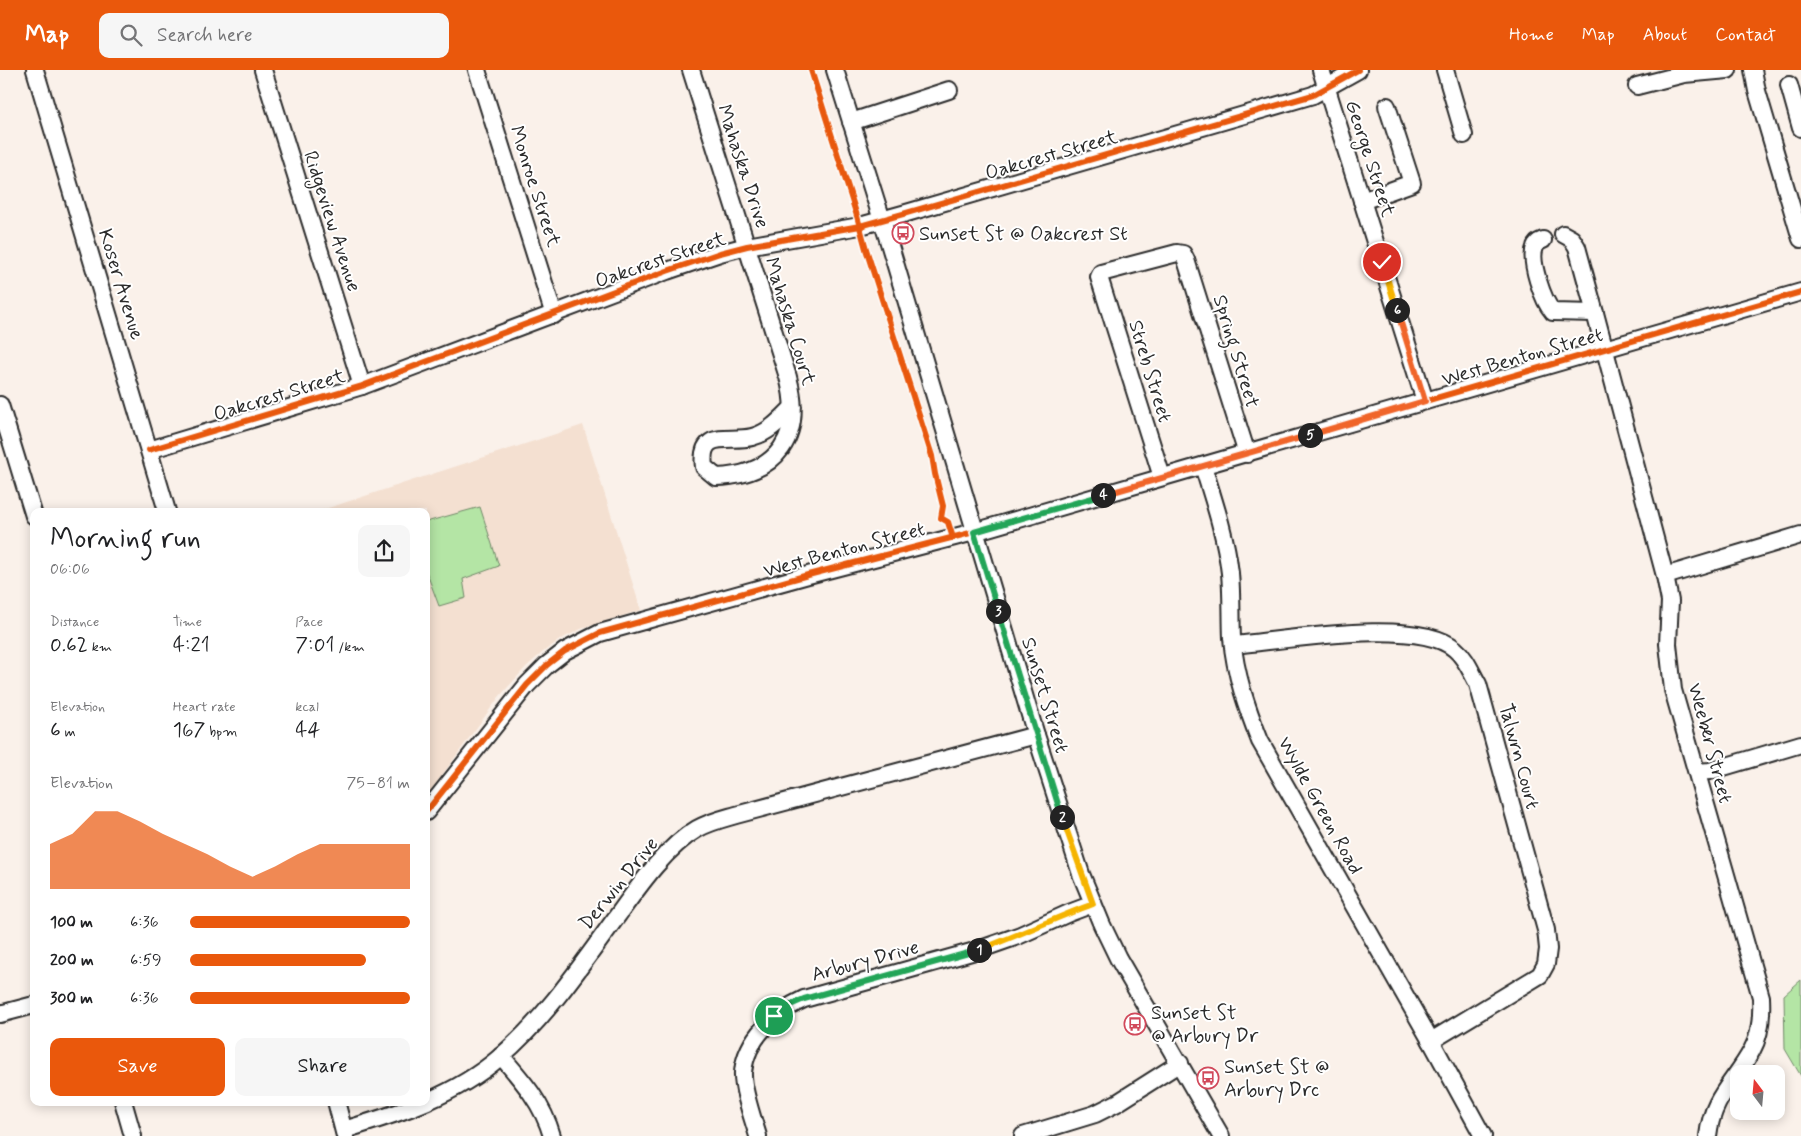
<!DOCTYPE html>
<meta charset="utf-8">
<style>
body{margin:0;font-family:Mynerve,sans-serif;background:#f6f6f6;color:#202124;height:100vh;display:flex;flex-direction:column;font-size:19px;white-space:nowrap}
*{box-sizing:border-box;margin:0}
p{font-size:16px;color:#757577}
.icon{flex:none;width:28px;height:28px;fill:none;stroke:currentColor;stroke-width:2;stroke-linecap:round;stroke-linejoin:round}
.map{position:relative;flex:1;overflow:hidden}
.panel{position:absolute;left:30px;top:438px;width:400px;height:598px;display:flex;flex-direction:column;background:#fff;border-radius:10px;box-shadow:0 2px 12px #0003}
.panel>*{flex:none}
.needle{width:32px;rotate:344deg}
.tools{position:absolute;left:1730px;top:995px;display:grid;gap:10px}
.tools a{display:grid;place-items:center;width:55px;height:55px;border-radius:10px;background:#fff;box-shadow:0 2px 12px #0003;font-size:25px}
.pin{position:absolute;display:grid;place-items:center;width:42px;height:42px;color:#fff;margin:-21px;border:2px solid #fff;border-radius:50%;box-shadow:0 1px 5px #0007}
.km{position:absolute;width:25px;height:25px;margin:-12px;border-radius:50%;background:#222;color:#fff;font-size:14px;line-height:25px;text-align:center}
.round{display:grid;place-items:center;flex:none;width:52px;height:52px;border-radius:10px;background:#f6f6f6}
.headline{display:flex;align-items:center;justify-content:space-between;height:85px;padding:0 20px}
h1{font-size:28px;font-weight:600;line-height:38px}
.metrics{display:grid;grid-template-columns:repeat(3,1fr);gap:8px;height:85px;padding:5px 20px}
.metrics div{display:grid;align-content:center}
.metrics b{font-size:21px;font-weight:600}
.metrics small{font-size:14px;font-weight:400}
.metrics p{font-size:14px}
.chart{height:140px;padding:10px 20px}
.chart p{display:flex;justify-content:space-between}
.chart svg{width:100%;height:90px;margin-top:5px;fill:#ea580c;opacity:.7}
.cta{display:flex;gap:10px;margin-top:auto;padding:10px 20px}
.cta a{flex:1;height:58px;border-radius:10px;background:#ea580c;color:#fff;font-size:20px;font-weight:600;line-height:58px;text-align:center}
.cta a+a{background:#f6f6f6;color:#202124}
ul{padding:0 20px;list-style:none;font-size:16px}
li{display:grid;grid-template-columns:80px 60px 1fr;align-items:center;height:38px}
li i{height:12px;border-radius:6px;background:#ea580c}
header{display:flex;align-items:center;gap:30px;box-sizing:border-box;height:70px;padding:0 25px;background:#ea580c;color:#fff}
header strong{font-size:24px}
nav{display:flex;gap:28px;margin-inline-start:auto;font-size:18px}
.search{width:350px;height:45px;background:#f6f6f6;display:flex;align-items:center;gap:12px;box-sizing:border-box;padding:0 18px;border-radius:10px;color:#757577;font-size:19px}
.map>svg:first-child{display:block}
</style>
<header>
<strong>Map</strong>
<div class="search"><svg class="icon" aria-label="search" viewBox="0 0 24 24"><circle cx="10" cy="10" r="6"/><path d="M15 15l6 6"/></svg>Search here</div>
<nav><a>Home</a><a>Map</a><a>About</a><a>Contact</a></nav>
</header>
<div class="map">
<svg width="1801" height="1066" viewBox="0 0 1801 1066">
<rect width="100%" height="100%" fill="#faf1ea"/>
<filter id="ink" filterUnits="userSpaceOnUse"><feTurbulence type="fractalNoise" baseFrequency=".02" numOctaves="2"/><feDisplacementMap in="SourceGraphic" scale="10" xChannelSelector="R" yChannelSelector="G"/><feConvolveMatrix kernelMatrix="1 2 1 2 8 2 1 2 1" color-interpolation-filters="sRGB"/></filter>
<g filter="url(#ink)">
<!-- built -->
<polygon fill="#f4e0d1" points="583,355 641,540 581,559 561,569 543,582 526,597 499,627 426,727 426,441 319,441"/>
<!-- green -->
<g fill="#b4e5a5" stroke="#708868">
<polygon points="480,437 499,496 463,509 466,528 439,536 426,501 426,452"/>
<polygon points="1801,910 1801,1006 1785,979 1784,925"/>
</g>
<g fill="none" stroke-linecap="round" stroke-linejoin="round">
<!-- minor casing -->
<g stroke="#2b2b2b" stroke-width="20">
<g id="minor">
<polyline points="35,0 167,441"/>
<polyline points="263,0 362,316"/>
<polyline points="477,0 554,245"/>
<path d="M691,0l97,307c16,59 -10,98 -72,100l-12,-10c-5,-39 25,-24 48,-30 17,-4 29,-18 41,-30"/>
<polyline points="835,0 887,166 1036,665 1081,804 1102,855 1118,888 1221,1066"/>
<polyline points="1321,0 1425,331"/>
<polyline points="1445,0 1464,65"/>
<polyline points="1753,0 1757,21 1801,169"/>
<polyline points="1789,15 1801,58"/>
<polyline points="1637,16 1684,4 1728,0"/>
<polyline points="851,52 949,20"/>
<polyline points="1362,131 1412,113 1387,36"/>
<path d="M1543,170c-3,1 -7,3 -8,7 -6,14 8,54 18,65l42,1 -18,-66 -5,-8 -9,-5"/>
<path d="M1595,243l70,263 5,25 -2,43 5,46 88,307c1,19 0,37 -9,53 -17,32 -40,47 -44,86"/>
<polyline points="0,335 34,446"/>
<polyline points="149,380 362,316 667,201 720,183 747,176 860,156 903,144 1313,25 1358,0"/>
<path d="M1203,396c11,35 23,71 27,107 2,22 1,44 2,65 3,36 15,70 28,103l171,300 52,95"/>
<polyline points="1162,407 1099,207 1101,203 1177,183 1183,184 1186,190 1247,384"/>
<polyline points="1665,506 1801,465"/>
<path d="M1233,575c49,-4 185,-29 222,4 11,9 16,23 23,35l68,246 2,19 -2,15 -6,11 -109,66"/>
<polyline points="1697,702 1710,701 1801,674"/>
<polyline points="426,742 527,615 547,595 565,581 600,563 808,505 974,462 1801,222"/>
<polyline points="0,944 34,935"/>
<path d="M501,986c22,25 42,48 51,80"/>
<polyline points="123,1031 133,1066"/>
<polyline points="336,1031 345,1066"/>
<path d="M344,1060c56,-17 111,-34 156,-73 47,-40 82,-93 118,-142 21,-29 48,-68 79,-86 12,-7 25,-10 39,-14l300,-80"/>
<path d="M758,1066c-5,-17 -16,-47 -15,-64 3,-33 32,-60 61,-73l171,-48 43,-15 51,-23 24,-9"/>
<polyline points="1023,1066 1095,1044 1117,1033 1180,993"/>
</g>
</g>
<!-- minor -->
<use href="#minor" stroke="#fff" stroke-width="16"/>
<!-- cycleway casing -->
<g stroke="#fff" stroke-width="9">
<g id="cycleway">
<polyline points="811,0 857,146 866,179 932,386 935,404 943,436 941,448 948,452 953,468"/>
<polyline points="149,380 362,316 667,201 720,183 747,176 860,156 903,144 1313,25 1358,0"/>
<polyline points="426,742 527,615 547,595 565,581 600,563 808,505 974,462 1801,222"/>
</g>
</g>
<!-- cycleway -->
<use href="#cycleway" stroke="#e8590c" stroke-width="6"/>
</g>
</g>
<g fill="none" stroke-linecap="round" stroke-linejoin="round" filter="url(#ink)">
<!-- split-1 casing -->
<g stroke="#fff" stroke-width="10">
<polyline id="split-1" points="774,946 788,936 804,929 979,880"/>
</g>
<!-- split-2 casing -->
<g stroke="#fff" stroke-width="10">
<path id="split-2" d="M979,880c38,-14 76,-32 114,-46l-31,-87"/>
</g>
<!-- split-3 casing -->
<g stroke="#fff" stroke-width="10">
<polyline id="split-3" points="998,541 1062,747"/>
</g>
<!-- split-4 casing -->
<g stroke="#fff" stroke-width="10">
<polyline id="split-4" points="998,541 974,462 1103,425"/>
</g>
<!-- split-5 casing -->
<g stroke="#fff" stroke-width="10">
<polyline id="split-5" points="1103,425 1310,365"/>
</g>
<!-- split-6 casing -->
<g stroke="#fff" stroke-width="10">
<polyline id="split-6" points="1310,365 1425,331 1397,240"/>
</g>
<!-- split-7 casing -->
<g stroke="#fff" stroke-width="10">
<polyline id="split-7" points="1382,192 1397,240"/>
</g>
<!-- split-1 -->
<use href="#split-1" stroke="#22a559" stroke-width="6"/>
<!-- split-2 -->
<use href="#split-2" stroke="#f5b400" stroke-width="6"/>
<!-- split-3 -->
<use href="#split-3" stroke="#22a559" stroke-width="6"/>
<!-- split-4 -->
<use href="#split-4" stroke="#22a559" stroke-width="6"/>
<!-- split-5 -->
<use href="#split-5" stroke="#f0652b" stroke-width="6"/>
<!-- split-6 -->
<use href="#split-6" stroke="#f0652b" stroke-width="6"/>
<!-- split-7 -->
<use href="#split-7" stroke="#f5b400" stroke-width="6"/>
</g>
<!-- icons -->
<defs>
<g id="bus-ring" transform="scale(1.125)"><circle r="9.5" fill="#fff" stroke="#d1495b" stroke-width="1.5"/><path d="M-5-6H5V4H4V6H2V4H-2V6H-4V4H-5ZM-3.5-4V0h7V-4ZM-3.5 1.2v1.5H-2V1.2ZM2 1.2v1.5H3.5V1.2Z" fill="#d1495b"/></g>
</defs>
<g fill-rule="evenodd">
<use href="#bus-ring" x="903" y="163"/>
<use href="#bus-ring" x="1135" y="954"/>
<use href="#bus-ring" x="1208" y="1008"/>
</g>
<g text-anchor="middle" stroke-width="4" stroke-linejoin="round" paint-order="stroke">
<!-- street labels -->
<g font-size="20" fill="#2b2b2b" stroke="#fff">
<text transform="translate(1051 84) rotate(-16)" y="7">Oakcrest Street</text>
<text transform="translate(1371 88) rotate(72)" y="7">George Street</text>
<text transform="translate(744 96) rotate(72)" y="7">Mahaska Drive</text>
<text transform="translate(536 116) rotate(72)" y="7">Monroe Street</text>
<text transform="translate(333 151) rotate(72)" y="7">Ridgeview Avenue</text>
<text transform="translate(660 189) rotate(-19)" y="7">Oakcrest Street</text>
<text transform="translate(122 214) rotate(73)" y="7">Koser Avenue</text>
<text transform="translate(791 251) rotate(73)" y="7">Mahaska Court</text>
<text transform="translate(1237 281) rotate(73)" y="7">Spring Street</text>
<text transform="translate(1522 286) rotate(-16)" y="7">West Benton Street</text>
<text transform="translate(1151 301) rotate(73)" y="7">Streb Street</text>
<text transform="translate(279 324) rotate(-17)" y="7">Oakcrest Street</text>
<text transform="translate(844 479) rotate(-15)" y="7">West Benton Street</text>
<text transform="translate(1046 625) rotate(73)" y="7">Sunset Street</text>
<text transform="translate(1711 673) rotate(75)" y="7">Weeber Street</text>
<text transform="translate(1520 686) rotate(75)" y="7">Talwrn Court</text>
<text transform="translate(1321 735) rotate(61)" y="7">Wylde Green Road</text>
<text transform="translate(618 813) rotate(-51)" y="7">Derwin Drive</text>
<text transform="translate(865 890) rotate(-15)" y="7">Arbury Drive</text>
</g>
<!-- poi labels -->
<g font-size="20" fill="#2b2b2b" stroke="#fff" text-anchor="start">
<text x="919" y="170">Sunset St @ Oakcrest St</text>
<text x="1151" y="949">Sunset St<tspan x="1151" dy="23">@ Arbury Dr</tspan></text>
<text x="1224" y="1003">Sunset St @<tspan x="1224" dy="23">Arbury Drc</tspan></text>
</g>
</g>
</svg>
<div class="tools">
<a><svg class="needle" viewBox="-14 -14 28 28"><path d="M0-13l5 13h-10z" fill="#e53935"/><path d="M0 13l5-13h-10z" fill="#757577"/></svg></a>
</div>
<div class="pin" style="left:774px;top:946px;background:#1e9e55"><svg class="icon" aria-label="arrive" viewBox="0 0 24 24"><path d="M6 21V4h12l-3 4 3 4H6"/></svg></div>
<div class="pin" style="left:1382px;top:192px;background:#d93025"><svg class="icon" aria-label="check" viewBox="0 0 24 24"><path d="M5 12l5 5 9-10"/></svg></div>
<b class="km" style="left:979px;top:880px">1</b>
<b class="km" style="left:1062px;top:747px">2</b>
<b class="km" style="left:998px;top:541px">3</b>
<b class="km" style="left:1103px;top:425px">4</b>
<b class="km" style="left:1310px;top:365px">5</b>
<b class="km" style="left:1397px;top:240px">6</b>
<section class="panel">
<div class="headline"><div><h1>Morning run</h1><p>06:06</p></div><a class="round"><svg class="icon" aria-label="share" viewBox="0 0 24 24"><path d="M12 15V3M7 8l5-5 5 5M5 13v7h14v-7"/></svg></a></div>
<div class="metrics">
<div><p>Distance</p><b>0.62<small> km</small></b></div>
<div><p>Time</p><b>4:21</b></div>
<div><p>Pace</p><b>7:01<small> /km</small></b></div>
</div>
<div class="metrics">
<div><p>Elevation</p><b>6<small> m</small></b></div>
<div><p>Heart rate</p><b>167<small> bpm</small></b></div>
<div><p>kcal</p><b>44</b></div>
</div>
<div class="chart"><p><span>Elevation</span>75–81 m</p>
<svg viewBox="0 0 160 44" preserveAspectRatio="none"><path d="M0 44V22L10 17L20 6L30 6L40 11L50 17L60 22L70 27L80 33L90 38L100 33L110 27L120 22L130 22L140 22L150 22L160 22V44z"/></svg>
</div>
<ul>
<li><b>100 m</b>6:36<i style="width:100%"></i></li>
<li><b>200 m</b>6:59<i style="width:80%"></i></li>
<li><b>300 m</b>6:36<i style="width:100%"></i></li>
</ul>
<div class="cta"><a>Save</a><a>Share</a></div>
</section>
</div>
